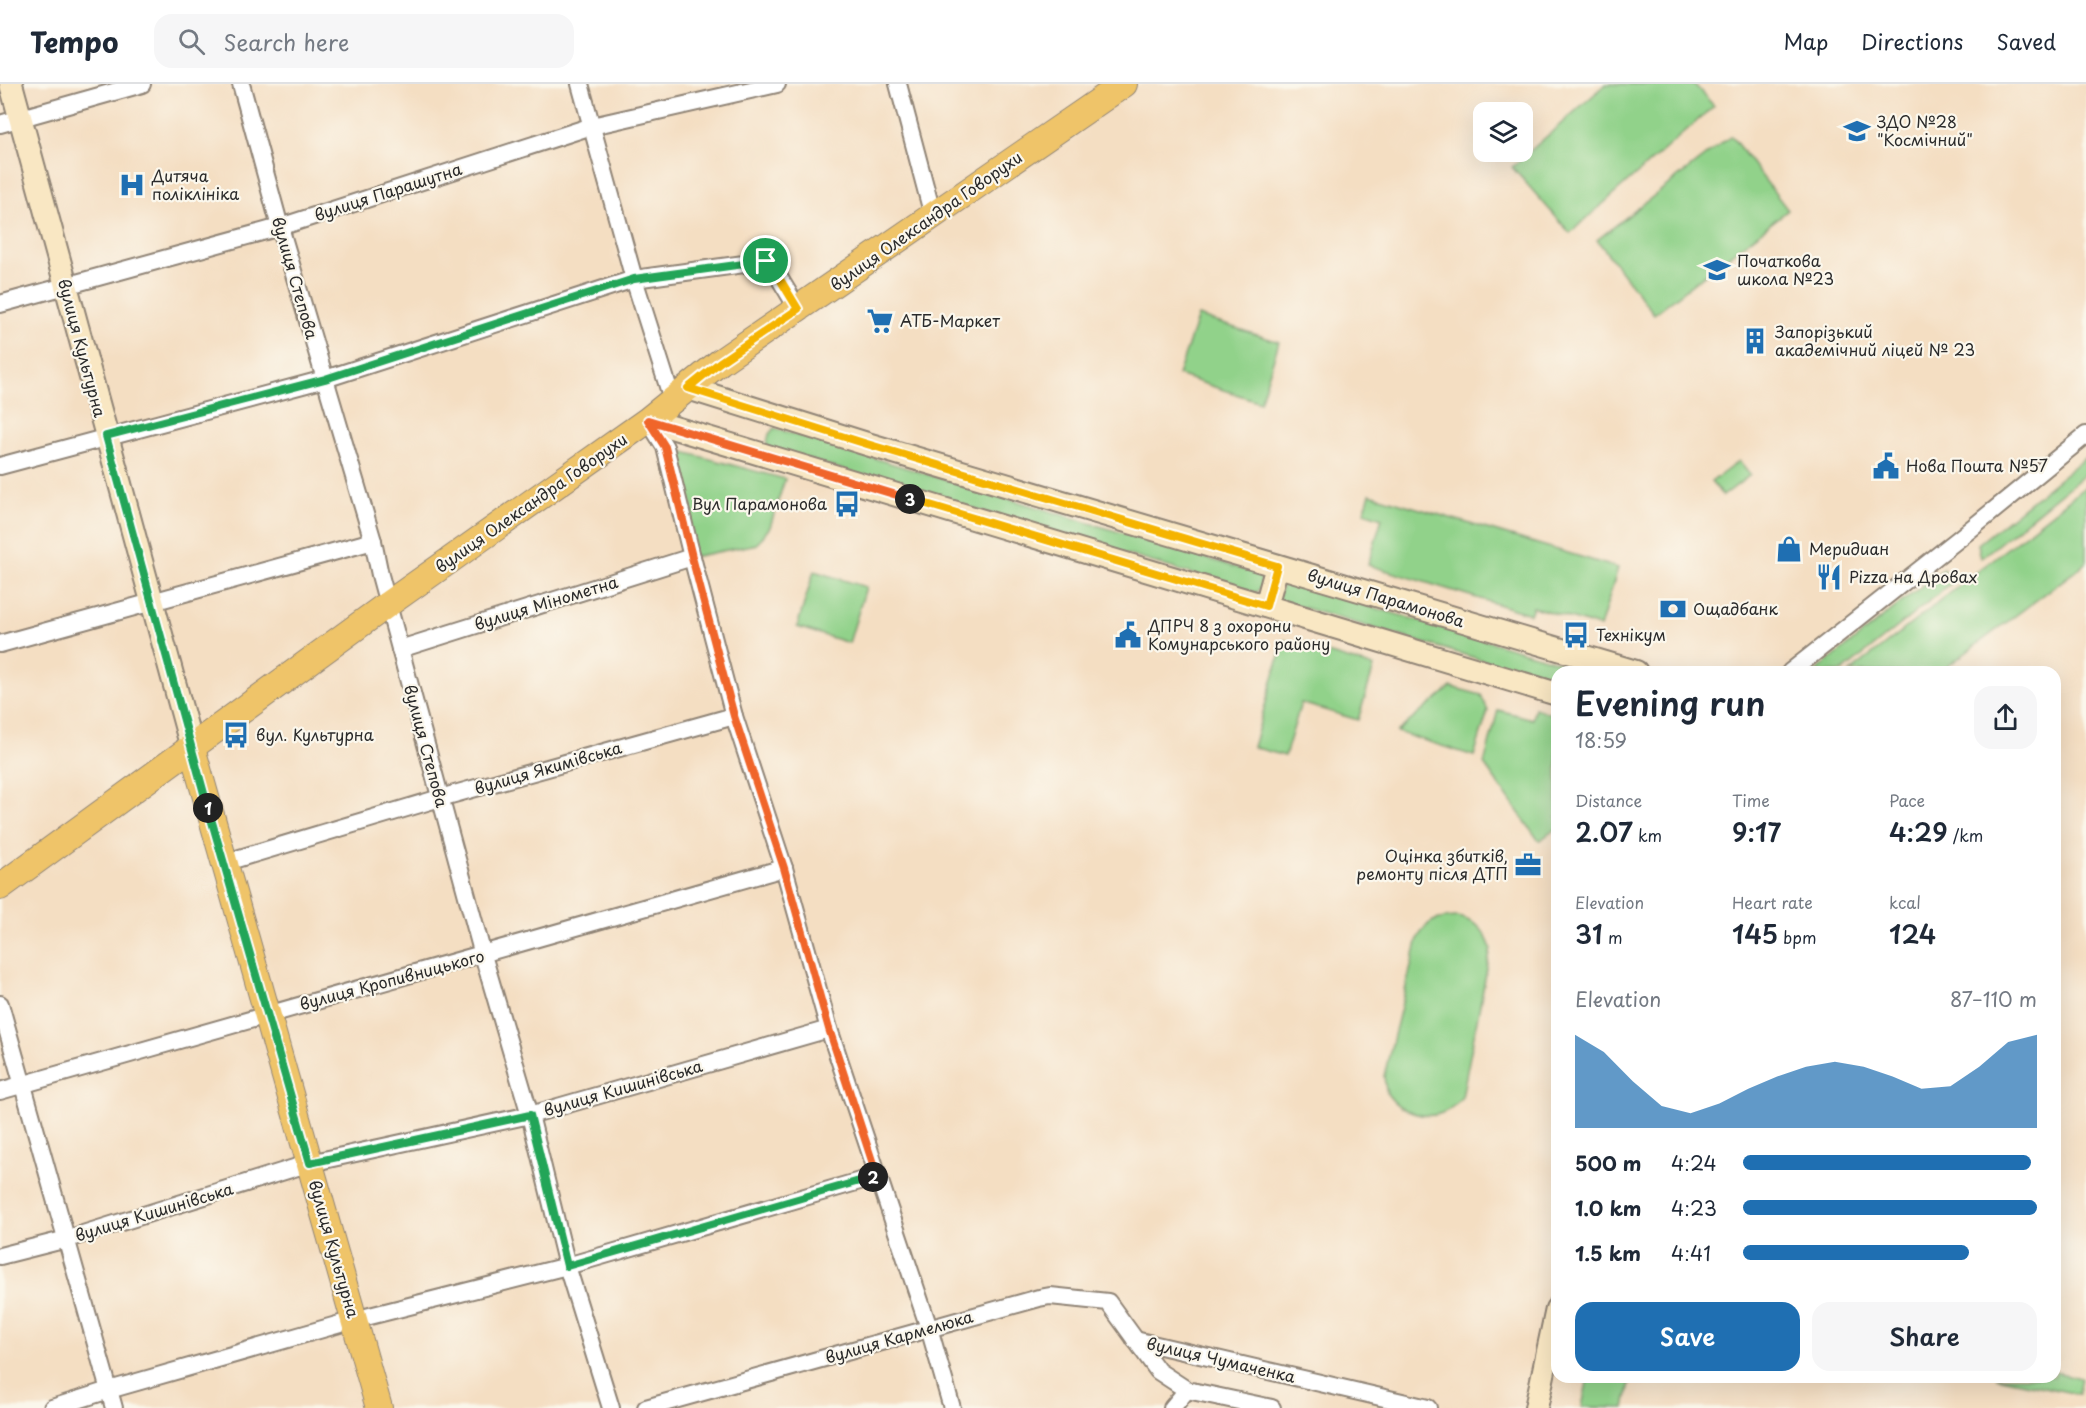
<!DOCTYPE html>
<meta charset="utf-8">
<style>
body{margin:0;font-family:"Playpen Sans",sans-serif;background:#f6f6f7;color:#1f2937;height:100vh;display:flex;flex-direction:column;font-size:22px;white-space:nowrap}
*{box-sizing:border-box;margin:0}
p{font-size:20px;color:#747a83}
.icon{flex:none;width:33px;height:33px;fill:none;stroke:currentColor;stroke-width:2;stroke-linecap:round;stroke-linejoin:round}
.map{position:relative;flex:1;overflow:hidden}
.drawer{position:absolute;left:1551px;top:582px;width:510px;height:717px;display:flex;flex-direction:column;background:#fff;border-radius:18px;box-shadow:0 6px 24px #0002}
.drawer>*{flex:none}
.tools{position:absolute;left:1473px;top:18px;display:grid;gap:12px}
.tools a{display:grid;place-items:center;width:60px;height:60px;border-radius:12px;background:#fff;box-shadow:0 6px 24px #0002;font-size:30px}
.pin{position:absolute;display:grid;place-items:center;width:51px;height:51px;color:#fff;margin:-26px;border:3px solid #fff;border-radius:50%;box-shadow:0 2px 6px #0007}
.km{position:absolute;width:30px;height:30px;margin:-15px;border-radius:50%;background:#222;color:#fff;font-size:16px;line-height:30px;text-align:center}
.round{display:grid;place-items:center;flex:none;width:63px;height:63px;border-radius:18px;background:#f6f6f7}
.summary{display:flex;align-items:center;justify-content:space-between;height:102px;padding:0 24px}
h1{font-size:33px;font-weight:600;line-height:45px}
.stats{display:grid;grid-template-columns:repeat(3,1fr);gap:9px;height:102px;padding:6px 24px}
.stats div{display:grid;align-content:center}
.stats b{font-size:26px;font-weight:600}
.stats small{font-size:16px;font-weight:400}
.stats p{font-size:16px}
.chart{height:168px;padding:12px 24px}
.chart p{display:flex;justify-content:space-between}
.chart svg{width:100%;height:108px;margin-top:6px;fill:#1f6fb2;opacity:.7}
.button{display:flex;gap:12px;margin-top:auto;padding:12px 24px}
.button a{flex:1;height:69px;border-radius:18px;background:#1f6fb2;color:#fff;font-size:24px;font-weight:600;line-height:69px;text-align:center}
.button a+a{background:#f6f6f7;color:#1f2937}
ul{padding:0 24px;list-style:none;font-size:20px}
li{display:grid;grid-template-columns:96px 72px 1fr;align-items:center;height:45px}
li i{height:15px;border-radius:8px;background:#1f6fb2}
header{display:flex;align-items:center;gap:36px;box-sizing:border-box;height:84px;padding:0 30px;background:#fff;border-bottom:2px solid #e0e1e3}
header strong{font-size:28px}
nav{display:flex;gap:33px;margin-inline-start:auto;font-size:21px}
.search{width:420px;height:54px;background:#f6f6f7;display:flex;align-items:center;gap:15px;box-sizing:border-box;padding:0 21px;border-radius:18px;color:#747a83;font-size:22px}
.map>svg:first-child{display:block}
</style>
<header>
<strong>Tempo</strong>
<div class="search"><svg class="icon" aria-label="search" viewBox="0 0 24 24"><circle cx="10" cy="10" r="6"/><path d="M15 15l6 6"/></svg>Search here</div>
<nav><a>Map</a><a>Directions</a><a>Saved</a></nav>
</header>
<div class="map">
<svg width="2086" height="1324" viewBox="0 0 2086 1324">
<rect width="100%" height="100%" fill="#fbf7ec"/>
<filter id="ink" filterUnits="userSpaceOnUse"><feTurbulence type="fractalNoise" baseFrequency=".0167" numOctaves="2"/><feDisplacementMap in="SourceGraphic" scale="12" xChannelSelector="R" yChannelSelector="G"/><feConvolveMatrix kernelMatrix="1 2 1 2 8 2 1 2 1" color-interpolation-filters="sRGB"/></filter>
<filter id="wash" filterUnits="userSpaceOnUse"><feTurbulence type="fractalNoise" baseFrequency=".008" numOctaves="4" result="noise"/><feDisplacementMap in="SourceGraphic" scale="24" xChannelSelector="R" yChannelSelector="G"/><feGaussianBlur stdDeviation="1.35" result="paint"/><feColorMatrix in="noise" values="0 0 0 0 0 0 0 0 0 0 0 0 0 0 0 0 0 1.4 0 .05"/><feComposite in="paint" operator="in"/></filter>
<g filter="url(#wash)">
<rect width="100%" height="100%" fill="#f4dec2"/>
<!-- green -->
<g fill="#91d28a" stroke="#5e7e5a" stroke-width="1.5">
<polygon points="1606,0 1694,0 1714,22 1570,149 1512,83"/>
<polygon points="1731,52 1788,126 1654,230 1597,156"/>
<polygon points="1198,232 1279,258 1260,318 1178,291"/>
<polygon points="774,344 1255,489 1261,494 1261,503 1256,509 766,363 769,350"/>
<polygon points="665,363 785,395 770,443 757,460 692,473"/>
<polygon points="2086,373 2086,389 1981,474 1978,460"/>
<polygon points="1739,377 1750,391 1723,412 1711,398"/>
<polygon points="2086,402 2086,479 1940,588 1850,588"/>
<polygon points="1370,410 1618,484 1600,543 1533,523 1530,530 1368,481 1382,434 1364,428"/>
<polygon points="1943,485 1953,498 1842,588 1815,588"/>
<polygon points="814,487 866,503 849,559 797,543"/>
<polygon points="1284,497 1593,588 1557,588 1557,598 1277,516"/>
<polygon points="1284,556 1374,583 1358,636 1301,619 1285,672 1253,663"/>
<polygon points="1451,603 1481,611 1488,627 1474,672 1397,648"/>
<polygon points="1535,624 1557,632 1557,744 1539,757 1484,680 1498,626 1532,635"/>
<path d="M1458,833c21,6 25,11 33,31l-29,149c-4,4 -9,10 -14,13 -20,12 -47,3 -60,-15 -3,-5 -3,-13 -4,-19l34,-138c10,-19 19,-20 40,-21z"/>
<polygon points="2055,1288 2081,1294 2078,1310 1996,1293 2055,1293"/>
<polygon points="1588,1293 1631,1293 1625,1324 1582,1323"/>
</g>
</g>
<g filter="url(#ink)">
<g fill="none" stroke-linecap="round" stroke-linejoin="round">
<!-- street casing -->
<g stroke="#908476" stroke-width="20">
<g id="street">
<polyline points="241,0 280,143 373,457 380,491 483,871 530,1031 567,1182 611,1324"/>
<polyline points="580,0 634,195 672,315"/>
<polyline points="898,0 933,132"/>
<polyline points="0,40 142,0"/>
<polyline points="0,220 280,143 592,42 777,0"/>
<polyline points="648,336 665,363 692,473 734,632 784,784 829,945 929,1244 952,1324"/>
<polyline points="0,382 325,295 634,195 766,177 772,182 798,225"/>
<polyline points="0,560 373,457"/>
<polyline points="400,565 692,473"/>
<polyline points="1790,588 1961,453 2086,351"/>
<polyline points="223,779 440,714 734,632"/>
<polyline points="0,920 114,1324"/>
<polyline points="0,1007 784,784"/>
<polyline points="0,1172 67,1155 310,1079 530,1031 829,945"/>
<polyline points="1135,1256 1428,1324"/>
<polyline points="52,1324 109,1306 354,1236 567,1182 877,1092"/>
<polyline points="646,1324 1039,1214 1050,1212 1108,1218 1158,1287 1187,1306 1272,1324"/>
<polyline points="1172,1324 1187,1306"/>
</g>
</g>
<!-- secondary casing -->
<g stroke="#908476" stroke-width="26">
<g id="secondary">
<polyline points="11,0 192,664"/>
<polyline points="688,304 867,360 1636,588"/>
<polyline points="648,336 1557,610"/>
<polyline points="1266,522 1277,482"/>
<polyline points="1536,1324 1557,1225"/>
</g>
</g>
<!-- primary casing -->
<g stroke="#908476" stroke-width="28">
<g id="primary">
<polyline points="192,664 379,1324"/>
<polyline points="0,803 388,520 648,336 720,278 1124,0"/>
</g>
</g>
<!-- street -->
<use href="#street" stroke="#fff" stroke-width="16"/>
<!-- secondary -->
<use href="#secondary" stroke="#f9e7c3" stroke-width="22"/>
<!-- primary -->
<use href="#primary" stroke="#efc469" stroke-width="26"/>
</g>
</g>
<g fill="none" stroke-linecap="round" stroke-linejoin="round" filter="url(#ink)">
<!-- split-1 casing -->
<g stroke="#fff" stroke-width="12">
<polyline id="split-1" points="208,724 106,352 325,295 634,195 766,177"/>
</g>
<!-- split-2 casing -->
<g stroke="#fff" stroke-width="12">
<polyline id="split-2" points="208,724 310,1079 530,1031 567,1182 873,1093"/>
</g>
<!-- split-3 casing -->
<g stroke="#fff" stroke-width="12">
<polyline id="split-3" points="873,1093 877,1092 829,945 784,784 734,632 692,473 665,363 648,336 910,415"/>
</g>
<!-- split-4 casing -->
<g stroke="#fff" stroke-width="12">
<polyline id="split-4" points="766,177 772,182 798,225 720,278 688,304 867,360 1277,482 1266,522 910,415"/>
</g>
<!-- split-1 -->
<use href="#split-1" stroke="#22a559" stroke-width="8"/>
<!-- split-2 -->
<use href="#split-2" stroke="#22a559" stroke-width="8"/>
<!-- split-3 -->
<use href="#split-3" stroke="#f0652b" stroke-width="8"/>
<!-- split-4 -->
<use href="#split-4" stroke="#f5b400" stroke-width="8"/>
</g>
<!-- icons -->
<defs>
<g id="school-bare" transform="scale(2.07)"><path d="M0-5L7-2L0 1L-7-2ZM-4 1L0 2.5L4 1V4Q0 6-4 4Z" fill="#1f6fb2" stroke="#fbf7ec" stroke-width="2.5" paint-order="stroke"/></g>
<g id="hospital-bare" transform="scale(2.07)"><path d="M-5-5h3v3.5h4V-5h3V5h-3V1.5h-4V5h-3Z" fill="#1f6fb2" stroke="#fbf7ec" stroke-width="2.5" paint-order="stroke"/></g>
<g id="supermarket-bare" transform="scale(2.07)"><path d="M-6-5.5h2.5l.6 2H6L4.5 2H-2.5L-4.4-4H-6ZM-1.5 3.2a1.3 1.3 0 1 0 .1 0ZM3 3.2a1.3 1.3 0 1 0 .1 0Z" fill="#1f6fb2" stroke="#fbf7ec" stroke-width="2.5" paint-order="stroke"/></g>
<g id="building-bare" transform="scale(2.07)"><path d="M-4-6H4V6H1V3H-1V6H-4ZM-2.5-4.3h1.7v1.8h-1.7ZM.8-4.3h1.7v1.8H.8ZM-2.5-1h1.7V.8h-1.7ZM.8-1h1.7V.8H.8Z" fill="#1f6fb2" stroke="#fbf7ec" stroke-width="2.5" paint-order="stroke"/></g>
<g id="civic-bare" transform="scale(2.07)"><path d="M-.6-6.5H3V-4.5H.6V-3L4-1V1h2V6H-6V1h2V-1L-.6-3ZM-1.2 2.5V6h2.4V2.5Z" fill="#1f6fb2" stroke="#fbf7ec" stroke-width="2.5" paint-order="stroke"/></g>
<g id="bus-bare" transform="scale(2.07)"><path d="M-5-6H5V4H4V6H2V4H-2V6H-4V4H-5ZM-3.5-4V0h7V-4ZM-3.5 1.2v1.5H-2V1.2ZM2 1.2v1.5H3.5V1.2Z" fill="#1f6fb2" stroke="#fbf7ec" stroke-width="2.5" paint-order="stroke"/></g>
<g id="shop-bare" transform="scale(2.07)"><path d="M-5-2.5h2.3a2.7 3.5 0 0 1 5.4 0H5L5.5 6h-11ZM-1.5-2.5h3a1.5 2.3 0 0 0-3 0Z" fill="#1f6fb2" stroke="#fbf7ec" stroke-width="2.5" paint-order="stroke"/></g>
<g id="restaurant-bare" transform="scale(2.07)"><path d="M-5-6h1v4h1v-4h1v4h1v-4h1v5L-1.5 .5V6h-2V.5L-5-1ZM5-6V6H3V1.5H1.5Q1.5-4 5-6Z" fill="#1f6fb2" stroke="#fbf7ec" stroke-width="2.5" paint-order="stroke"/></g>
<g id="bank-bare" transform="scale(2.07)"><path d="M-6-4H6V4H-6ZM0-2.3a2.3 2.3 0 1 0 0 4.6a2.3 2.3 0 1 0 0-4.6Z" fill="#1f6fb2" stroke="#fbf7ec" stroke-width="2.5" paint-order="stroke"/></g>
<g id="office-bare" transform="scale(2.07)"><path d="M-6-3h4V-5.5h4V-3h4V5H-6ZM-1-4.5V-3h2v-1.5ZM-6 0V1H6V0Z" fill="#1f6fb2" stroke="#fbf7ec" stroke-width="2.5" paint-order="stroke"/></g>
</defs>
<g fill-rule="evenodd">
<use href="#school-bare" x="1857" y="47"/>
<use href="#hospital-bare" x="132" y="101"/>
<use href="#school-bare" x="1717" y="186"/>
<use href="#supermarket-bare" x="880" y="237"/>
<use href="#building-bare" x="1755" y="257"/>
<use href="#civic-bare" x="1886" y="382"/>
<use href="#bus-bare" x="847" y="420"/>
<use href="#shop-bare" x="1789" y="465"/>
<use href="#restaurant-bare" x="1829" y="493"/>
<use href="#bank-bare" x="1673" y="525"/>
<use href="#civic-bare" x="1128" y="551"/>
<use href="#bus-bare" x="1576" y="551"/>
<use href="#bus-bare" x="236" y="651"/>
<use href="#office-bare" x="1528" y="781"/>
</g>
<g text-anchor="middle" stroke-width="4.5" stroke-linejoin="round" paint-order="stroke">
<!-- poi labels -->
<g font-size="16" fill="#2b2b2b" stroke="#fbf7ec" text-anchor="start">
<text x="1877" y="44">ЗДО №28<tspan x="1877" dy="18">"Космічний"</tspan></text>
<text x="152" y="98">Дитяча<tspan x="152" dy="18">поліклініка</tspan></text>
<text x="1737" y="183">Початкова<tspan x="1737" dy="18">школа №23</tspan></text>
<text x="900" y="243">АТБ-Маркет</text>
<text x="1775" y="254">Запорізький<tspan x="1775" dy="18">академічний ліцей № 23</tspan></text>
<text x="1906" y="388">Нова Пошта №57</text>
<text x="827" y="426" text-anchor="end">Вул Парамонова</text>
<text x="1809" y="471">Меридиан</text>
<text x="1849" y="499">Pizza на Дровах</text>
<text x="1693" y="531">Ощадбанк</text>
<text x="1148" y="548">ДПРЧ 8 з охорони<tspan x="1148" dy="18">Комунарського району</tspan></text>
<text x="1596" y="557">Технікум</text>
<text x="256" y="657">вул. Культурна</text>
<text x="1508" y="778" text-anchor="end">Оцінка збитків,<tspan x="1508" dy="18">ремонту після ДТП</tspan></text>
</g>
<!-- street labels -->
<g font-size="16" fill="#2b2b2b" stroke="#fbf7ec">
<text transform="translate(388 108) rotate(-18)" y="6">вулиця Парашутна</text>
<text transform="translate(926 137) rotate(-35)" y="6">вулиця Олександра Говорухи</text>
<text transform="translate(295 194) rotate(74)" y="6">вулиця Степова</text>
<text transform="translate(82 264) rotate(75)" y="6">вулиця Культурна</text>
<text transform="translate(531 419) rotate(-35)" y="6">вулиця Олександра Говорухи</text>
<text transform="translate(1386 514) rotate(17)" y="6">вулиця Парамонова</text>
<text transform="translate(546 519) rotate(-17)" y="6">вулиця Мінометна</text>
<text transform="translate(426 662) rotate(75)" y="6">вулиця Степова</text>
<text transform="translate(548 684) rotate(-16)" y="6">вулиця Якимівська</text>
<text transform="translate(392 896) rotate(-15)" y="6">вулиця Кропивницького</text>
<text transform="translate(623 1004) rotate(-16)" y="6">вулиця Кишинівська</text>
<text transform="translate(154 1128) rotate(-17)" y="6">вулиця Кишинівська</text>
<text transform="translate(334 1165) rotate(74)" y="6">вулиця Культурна</text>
<text transform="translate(899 1253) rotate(-16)" y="6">вулиця Кармелюка</text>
<text transform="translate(1221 1276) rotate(13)" y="6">вулиця Чумаченка</text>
</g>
</g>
</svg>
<div class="tools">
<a><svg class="icon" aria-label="layers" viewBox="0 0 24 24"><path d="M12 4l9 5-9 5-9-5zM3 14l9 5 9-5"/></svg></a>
</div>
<div class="pin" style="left:766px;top:177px;background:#1e9e55"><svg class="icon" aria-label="arrive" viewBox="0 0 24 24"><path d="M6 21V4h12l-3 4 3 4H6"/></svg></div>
<b class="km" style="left:208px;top:724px">1</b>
<b class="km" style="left:873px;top:1093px">2</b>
<b class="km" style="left:910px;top:415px">3</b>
<section class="drawer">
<div class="summary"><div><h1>Evening run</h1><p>18:59</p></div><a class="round"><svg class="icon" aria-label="share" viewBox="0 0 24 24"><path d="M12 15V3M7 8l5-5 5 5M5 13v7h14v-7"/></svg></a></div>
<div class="stats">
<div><p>Distance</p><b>2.07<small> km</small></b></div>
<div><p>Time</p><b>9:17</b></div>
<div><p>Pace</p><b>4:29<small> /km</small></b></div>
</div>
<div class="stats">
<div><p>Elevation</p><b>31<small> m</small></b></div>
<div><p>Heart rate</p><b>145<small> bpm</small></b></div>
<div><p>kcal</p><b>124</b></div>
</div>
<div class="chart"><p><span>Elevation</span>87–110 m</p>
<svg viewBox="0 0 160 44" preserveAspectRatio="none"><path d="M0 44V6L10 13L20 25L30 35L40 38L50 34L60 28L70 23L80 19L90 17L100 19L110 23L120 28L130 27L140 19L150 9L160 6V44z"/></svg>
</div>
<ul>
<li><b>500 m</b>4:24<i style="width:98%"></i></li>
<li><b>1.0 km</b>4:23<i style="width:100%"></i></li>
<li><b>1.5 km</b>4:41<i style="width:77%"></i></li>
</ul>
<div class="button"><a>Save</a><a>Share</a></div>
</section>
</div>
